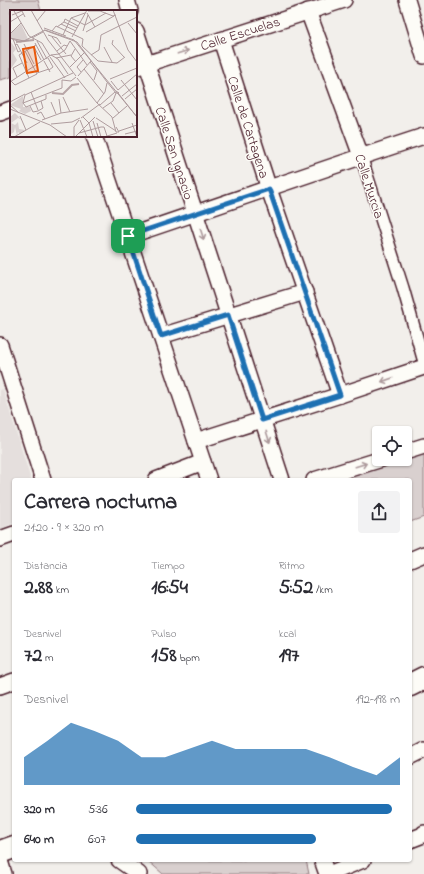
<!DOCTYPE html>
<html lang="es">
<meta charset="utf-8">
<style>
body{margin:0;font-family:"Indie Flower",sans-serif;background:#f2f2f3;color:#2b2b33;height:100vh;display:flex;flex-direction:column;font-size:15px;white-space:nowrap}
*{box-sizing:border-box;margin:0}
p{font-size:13px;color:#7c7c81}
.icon{flex:none;width:22px;height:22px;fill:none;stroke:currentColor;stroke-width:2;stroke-linecap:round;stroke-linejoin:round}
.map{position:relative;flex:1;overflow:hidden}
.panel{position:absolute;left:12px;top:478px;width:400px;height:384px;display:flex;flex-direction:column;background:#fff;border-radius:4px;box-shadow:0 1px 3px #0004}
.panel>*{flex:none}
.fabs{position:absolute;left:372px;top:426px;display:grid;gap:8px}
.fabs a{display:grid;place-items:center;width:40px;height:40px;border-radius:4px;background:#fff;box-shadow:0 1px 3px #0004;font-size:20px}
.pin{position:absolute;display:grid;place-items:center;width:34px;height:34px;color:#fff;margin:-17px;border-radius:8px;box-shadow:0 2px 6px #0006}
.round{display:grid;place-items:center;flex:none;width:42px;height:42px;border-radius:4px;background:#f2f2f3}
.overview{display:flex;align-items:center;justify-content:space-between;height:68px;padding:0 12px}
h1{font-size:22px;font-weight:700;line-height:30px}
.metrics{display:grid;grid-template-columns:repeat(3,1fr);gap:6px;height:68px;padding:4px 12px}
.metrics div{display:grid;align-content:center}
.metrics b{font-size:20px;font-weight:700}
.metrics small{font-size:11px;font-weight:400}
.metrics p{font-size:11px}
.chart{height:112px;padding:8px 12px}
.chart p{display:flex;justify-content:space-between}
.chart svg{width:100%;height:72px;margin-top:4px;fill:#1f6fb2;opacity:.7}
ul{padding:0 12px;list-style:none;font-size:13px}
li{display:grid;grid-template-columns:64px 48px 1fr;align-items:center;height:30px}
li i{height:10px;border-radius:5px;background:#1f6fb2}
.map>svg:first-child{display:block}
</style>
<div class="map">
<svg width="424" height="874" viewBox="0 0 424 874">
<rect width="100%" height="100%" fill="#f2efeb"/>
<filter id="ink" filterUnits="userSpaceOnUse"><feTurbulence type="fractalNoise" baseFrequency=".025" numOctaves="2"/><feDisplacementMap in="SourceGraphic" scale="8" xChannelSelector="R" yChannelSelector="G"/><feConvolveMatrix kernelMatrix="1 2 1 2 8 2 1 2 1" color-interpolation-filters="sRGB"/></filter>
<g filter="url(#ink)">
<!-- built -->
<polygon fill="#e5dfdd" points="3,389 31,480 14,480 14,523 0,529 0,390"/>
<!-- green -->
<g fill="#d9d0cf" stroke="#92787d">
<polygon points="0,0 38,0 41,11 11,11 11,77 0,80"/>
<polygon points="424,454 424,517 410,522 410,480 341,480"/>
<polygon points="147,860 306,860 309,874 163,874"/>
</g>
<g fill="none" stroke-linecap="round" stroke-linejoin="round">
<!-- pedestrian casing -->
<g stroke="#4a1f2b" stroke-width="14">
<polyline id="pedestrian" points="361,156 403,288 424,362"/>
</g>
<!-- minor casing -->
<g stroke="#4a1f2b" stroke-width="18">
<g id="minor">
<polyline points="127,0 130,11"/>
<polyline points="407,0 424,56"/>
<polyline points="308,11 361,156"/>
<polyline points="136,31 282,480"/>
<polyline points="221,40 269,189 340,395"/>
<polyline points="137,67 344,0"/>
<polyline points="0,113 11,109"/>
<polyline points="94,136 209,480"/>
<path d="M128,236c99,-33 197,-68 296,-100"/>
<polyline points="161,336 305,292"/>
<polyline points="0,345 43,480"/>
<polyline points="196,441 340,395 424,367"/>
<polyline points="405,452 424,446"/>
<polyline points="156,480 203,462"/>
<polyline points="314,480 382,459"/>
<polyline points="0,539 14,534"/>
<polyline points="410,560 424,554"/>
<polyline points="0,686 14,681"/>
<polyline points="410,757 424,750"/>
<polyline points="410,840 423,835 424,833"/>
<polyline points="119,860 139,874"/>
<polyline points="322,860 327,874"/>
<polyline points="0,861 4,874"/>
<polyline points="329,874 363,860"/>
</g>
</g>
<!-- secondary casing -->
<g stroke="#4a1f2b" stroke-width="25">
<g id="secondary">
<polyline points="410,685 424,678"/>
<polyline points="0,852 14,847"/>
</g>
</g>
<!-- pedestrian -->
<use href="#pedestrian" stroke="#fdfcf7" stroke-width="11"/>
<!-- minor -->
<use href="#minor" stroke="#fdfcf7" stroke-width="15"/>
<!-- secondary -->
<use href="#secondary" stroke="#fdfcf7" stroke-width="22"/>
</g>
<!-- one-way arrows -->
<defs><path id="oneway-shaft" d="M-6 0H5M1.5-3L5.5 0L1.5 3" fill="none" stroke-width="1.6" stroke-linecap="round" stroke-linejoin="round"/></defs>
<g stroke="#ac999b">
<use href="#oneway-shaft" transform="translate(183 52) rotate(-18)"/>
<use href="#oneway-shaft" transform="translate(202 234) rotate(72)"/>
<use href="#oneway-shaft" transform="translate(387 380) rotate(161)"/>
<use href="#oneway-shaft" transform="translate(268 437) rotate(72)"/>
<use href="#oneway-shaft" transform="translate(361 465) rotate(-17)"/>
</g>
</g>
<g fill="none" stroke-linecap="round" stroke-linejoin="round" filter="url(#ink)">
<!-- route casing -->
<g stroke="#fff" stroke-width="8">
<polygon id="route" points="269,189 340,395 262,420 228,315 161,336 128,236"/>
</g>
<!-- route -->
<use href="#route" stroke="#1f6fb2" stroke-width="5"/>
</g>
<g text-anchor="middle" stroke-width="3" stroke-linejoin="round" paint-order="stroke">
<!-- street labels -->
<g font-size="14" fill="#4a1f2b" stroke="#fdfcf7">
<text transform="translate(240 33) rotate(-18)" y="5">Calle Escuelas</text>
<text transform="translate(249 127) rotate(72)" y="5">Calle de Cartagena</text>
<text transform="translate(175 153) rotate(72)" y="5">Calle San Ignacio</text>
<text transform="translate(370 186) rotate(72)" y="5">Calle Murcia</text>
</g>
</g>
<!-- overview -->
<g transform="translate(10 10)">
<rect width="127" height="127" fill="#f2efeb"/>
<path d="M11,14l7,15 -7,3 -11,-4v-4zM0,31l6,8 -3,4 4,7 -7,10zM13,86v11h7l1,4 -6,3 -6,-3 2,-2 -11,-4zM5,103l7,7 -4,-2 -7,5 4,2 3,-3 1,7 6,1 -5,4 -2,-2 -1,4 -2,-9 -1,5 -3,2 -1,-3v-14z" fill="#d9d0cf"/>
<path fill="none" stroke="#b7a5a6" stroke-width="2" d="M6,32l18,-2M42,83l11,1 9,-9 7,-1"/>
<path fill="none" stroke="#af9c9e" stroke-width="1" d="M21,0l17,30 28,36M103,0l15,40 9,12M4,1l15,25 13,7 8,13M78,1h12l13,5 3,-1M77,3l8,14M2,5l10,-4 3,6M61,8l14,7 21,-12M27,11l9,-11M0,12l13,-8M54,12l1,-3 13,7M118,13l9,11M51,14l15,7M47,17l7,-5 13,6M34,18l22,8M34,20l33,12 30,40 9,11h3l-3,-2M42,21l4,-5 27,13 -1,7 16,15 19,2 8,-6M73,21l5,-16M76,22l28,-16M0,24l11,-11M38,25l9,3 4,6M53,25l8,-17 14,-5M42,27l14,17M62,27l15,-27M0,28l10,4 9,-2M0,28l14,3 21,-11 29,10 63,77M22,28l11,-6M3,29l5,13 2,-1M103,30l-1,4 12,13M27,31l10,18M60,31l17,24M25,33l9,17M14,34l10,20M5,35l2,-1 10,19M24,37l7,13M94,37l8,15M65,39l-4,7 5,6M47,41l7,-6 3,1M49,44l6,-4 5,-9M41,45l7,4 10,15M81,45l8,-5 2,-15 36,-18M40,47l15,21M38,48l5,9 -4,3M46,48l15,-3M34,51l6,11M80,52l7,9 -3,9M60,57l15,-15M74,59l20,25M71,62l-4,-5 6,-7M27,63l12,-4M68,66l13,-15M7,67l-4,-9 9,-5M19,68l-10,-23 17,-10M67,68l20,25M100,69l27,-11M111,70l16,20M1,71l4,4 22,-11 -12,-23M101,71l7,9 19,-16M0,72l41,-27 8,-1M97,73l-2,9 -8,11 15,14 4,15h3l-3,-5M21,82l7,18M108,83l19,24M112,86l15,-12M53,87l7,15M49,89l2,14M115,89l12,-10M0,92l15,-8M41,92l5,12M13,93l39,-15v-8l9,1 5,-4M13,93l2,-8 48,-22M13,93l3,4 20,-8v-4M101,93l8,10M0,95l9,8M90,95l15,-13M20,96l3,6 5,-1 5,-3 -2,-7M93,98l10,-7 3,-8M0,99l40,16 17,12M27,104l4,-2 4,7M10,106l6,14M73,107l6,6 4,14M71,108l19,-14M86,108l20,13M103,108l14,-12M32,110l19,-7 27,-4M70,110l7,17M83,111l5,16M87,113l4,14M122,113l5,14M41,114l21,-2 8,-4M91,117h3l3,9M109,121l18,-6M69,123l22,-6M115,124l12,-3M4,127l26,-15M64,127v-10l5,-7M65,127l20,-20M94,127l13,-4"/>
<path fill="#e8590c" fill-opacity="0.15" stroke="#e8590c" stroke-width="2" d="M24,37l4,24 -11,2 -4,-24z"/>
<rect width="127" height="127" fill="none" stroke="#4a1f2b" stroke-width="2"/>
</g>
</svg>
<div class="fabs">
<a><svg class="icon" aria-label="locate" viewBox="0 0 24 24"><circle cx="12" cy="12" r="6"/><path d="M12 2v4M12 18v4M2 12h4M18 12h4"/></svg></a>
</div>
<div class="pin" style="left:128px;top:236px;background:#1e9e55"><svg class="icon" aria-label="arrive" viewBox="0 0 24 24"><path d="M6 21V4h12l-3 4 3 4H6"/></svg></div>
<section class="panel">
<div class="overview"><div><h1>Carrera nocturna</h1><p>21:20 · 9 × 320 m</p></div><a class="round"><svg class="icon" aria-label="share" viewBox="0 0 24 24"><path d="M12 15V3M7 8l5-5 5 5M5 13v7h14v-7"/></svg></a></div>
<div class="metrics">
<div><p>Distancia</p><b>2.88<small> km</small></b></div>
<div><p>Tiempo</p><b>16:54</b></div>
<div><p>Ritmo</p><b>5:52<small> /km</small></b></div>
</div>
<div class="metrics">
<div><p>Desnivel</p><b>72<small> m</small></b></div>
<div><p>Pulso</p><b>158<small> bpm</small></b></div>
<div><p>kcal</p><b>197</b></div>
</div>
<div class="chart"><p><span>Desnivel</span>192–198 m</p>
<svg viewBox="0 0 160 44" preserveAspectRatio="none"><path d="M0 44V27L10 17L20 6L30 11L40 17L50 27L60 27L70 22L80 17L90 22L100 22L110 22L120 22L130 27L140 33L150 38L160 27V44z"/></svg>
</div>
<ul>
<li><b>320 m</b>5:36<i style="width:97%"></i></li>
<li><b>640 m</b>6:07<i style="width:68%"></i></li>
</ul>
</section>
</div>
